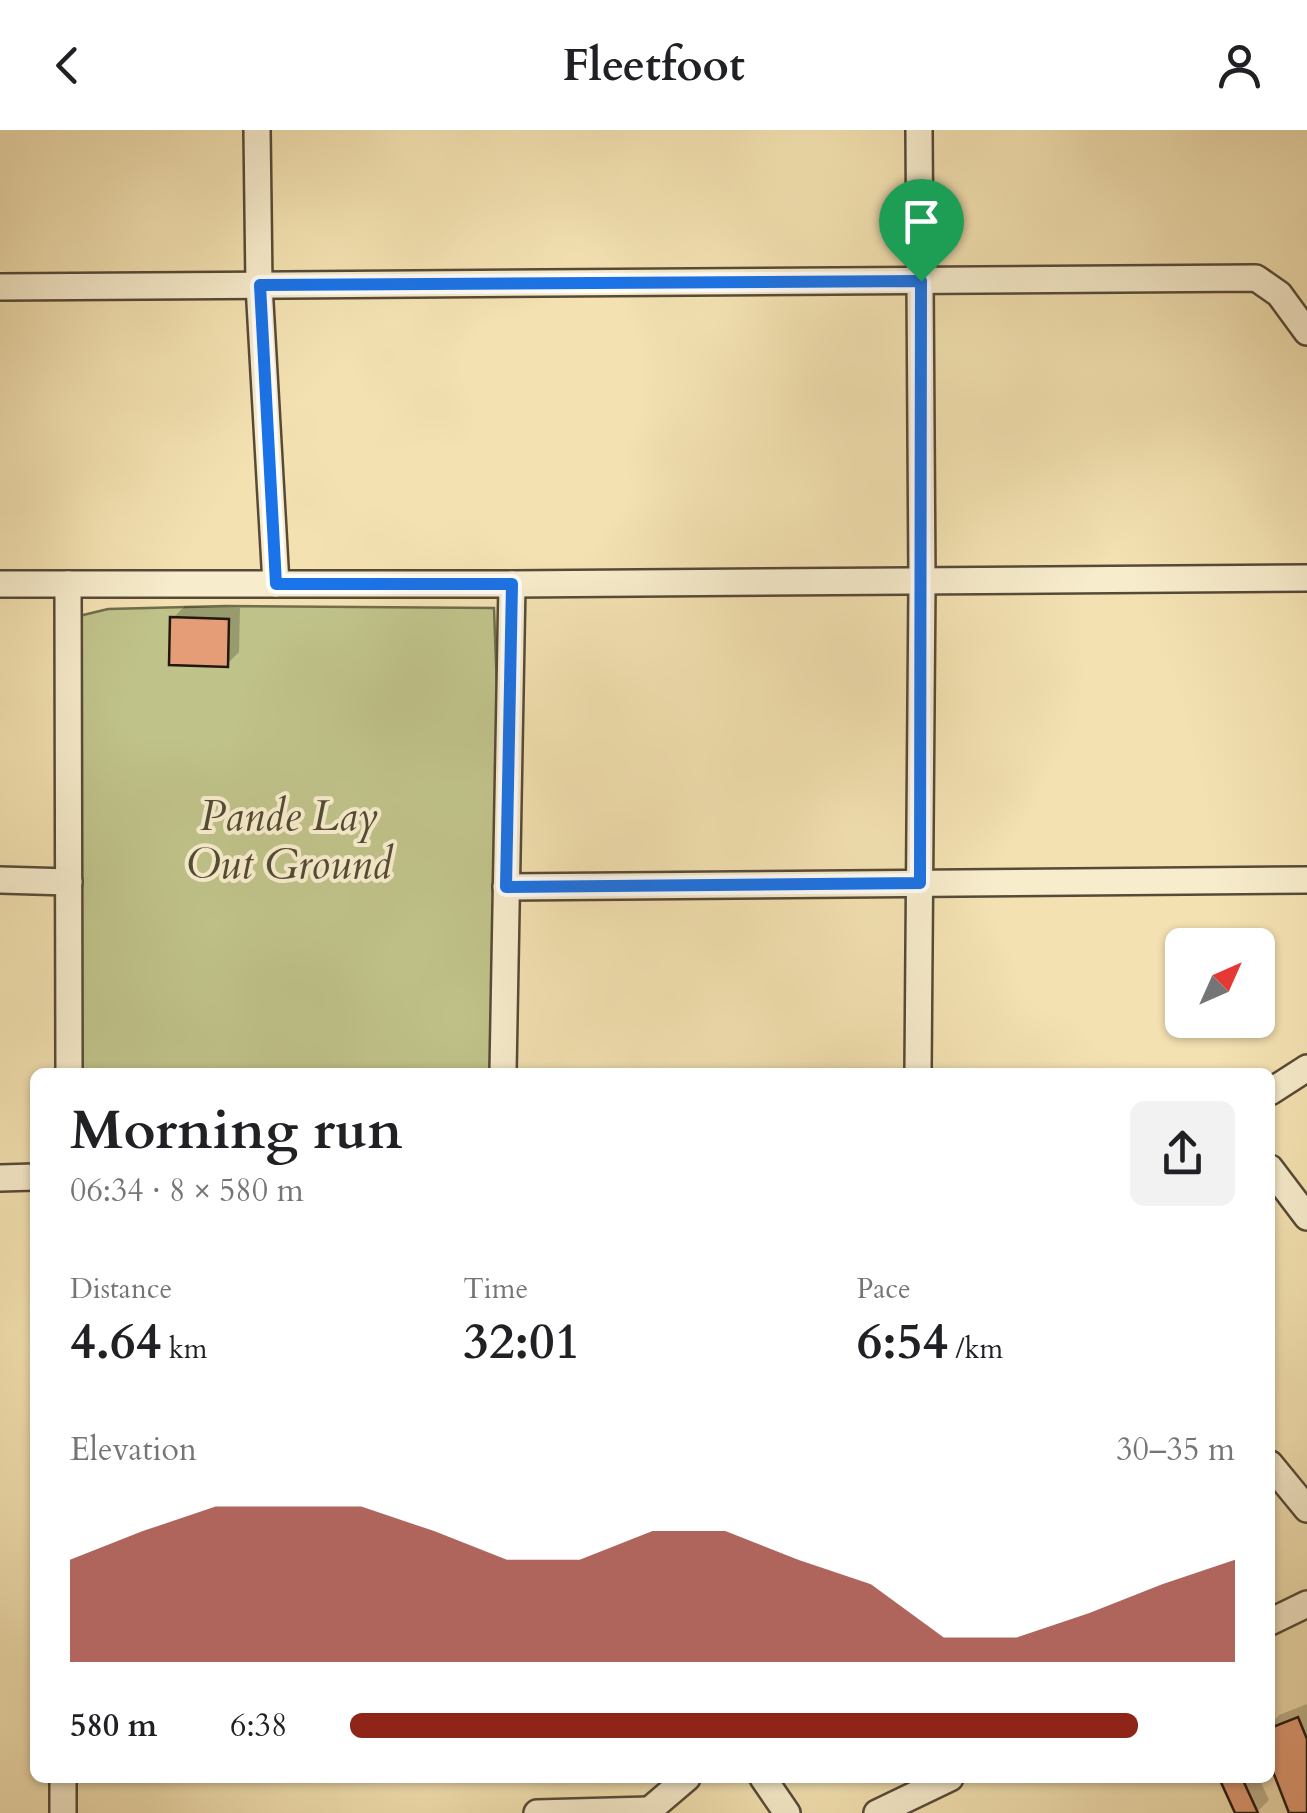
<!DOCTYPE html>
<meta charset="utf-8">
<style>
body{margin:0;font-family:Cardo,serif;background:#f2f2f2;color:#202124;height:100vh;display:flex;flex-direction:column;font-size:38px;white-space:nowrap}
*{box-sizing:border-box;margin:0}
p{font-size:32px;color:#757577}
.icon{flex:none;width:55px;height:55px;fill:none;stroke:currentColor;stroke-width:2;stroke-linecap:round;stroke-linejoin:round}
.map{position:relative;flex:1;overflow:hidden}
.sheet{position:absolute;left:30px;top:938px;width:1245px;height:715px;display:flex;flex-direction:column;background:#fff;border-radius:15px;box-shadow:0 2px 8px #0004}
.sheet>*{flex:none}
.needle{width:65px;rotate:45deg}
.controls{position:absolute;left:1165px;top:798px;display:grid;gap:20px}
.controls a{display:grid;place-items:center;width:110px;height:110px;border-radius:15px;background:#fff;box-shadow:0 2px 8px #0004;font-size:50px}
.pin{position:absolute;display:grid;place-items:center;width:85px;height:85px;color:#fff;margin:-102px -42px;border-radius:50% 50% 50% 0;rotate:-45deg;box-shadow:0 0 10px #0007}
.pin .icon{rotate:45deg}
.round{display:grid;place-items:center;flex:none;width:105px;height:105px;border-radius:15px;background:#f2f2f2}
.summary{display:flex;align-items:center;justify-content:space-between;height:170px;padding:0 40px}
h1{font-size:55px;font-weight:800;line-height:75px}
.figures{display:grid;grid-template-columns:repeat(3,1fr);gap:15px;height:170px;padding:10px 40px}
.figures div{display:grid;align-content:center}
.figures b{font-size:50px;font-weight:800}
.figures small{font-size:28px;font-weight:400}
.figures p{font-size:28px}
.chart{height:280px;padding:20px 40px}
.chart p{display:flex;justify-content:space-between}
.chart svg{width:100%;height:180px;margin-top:10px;fill:#8f2418;opacity:.7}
ul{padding:0 40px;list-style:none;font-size:32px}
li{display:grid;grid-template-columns:160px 120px 1fr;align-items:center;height:75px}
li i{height:25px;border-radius:12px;background:#8f2418}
header{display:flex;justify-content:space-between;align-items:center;height:130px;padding:0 40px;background:#fff;font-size:45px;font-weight:800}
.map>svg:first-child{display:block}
</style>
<header><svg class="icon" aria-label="back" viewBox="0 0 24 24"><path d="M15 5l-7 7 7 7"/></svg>Fleetfoot<svg class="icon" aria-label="person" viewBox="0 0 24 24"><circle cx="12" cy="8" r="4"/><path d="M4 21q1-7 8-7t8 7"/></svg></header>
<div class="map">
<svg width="1307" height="1683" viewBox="0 0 1307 1683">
<rect width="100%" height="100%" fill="#f3e1b1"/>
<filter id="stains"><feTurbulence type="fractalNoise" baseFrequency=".002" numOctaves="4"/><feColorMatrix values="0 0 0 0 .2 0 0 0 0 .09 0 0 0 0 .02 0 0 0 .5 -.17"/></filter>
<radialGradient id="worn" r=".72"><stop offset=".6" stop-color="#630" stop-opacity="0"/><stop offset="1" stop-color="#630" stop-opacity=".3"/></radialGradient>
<!-- green -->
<polygon fill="#bfc289" stroke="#716d4c" stroke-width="2.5" points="226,476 494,478 499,614 493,942 80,942 79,486 108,479"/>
<!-- shadow -->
<g fill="#0003">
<polygon points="185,476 240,478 239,522 227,534 173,488"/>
<polygon points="1307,1574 1307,1681 1292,1683 1270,1627 1270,1594 1279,1585"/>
<polygon points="1222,1648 1259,1648 1269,1670 1257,1682 1238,1683"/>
</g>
<!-- building -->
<g fill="#e59d77" stroke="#231810" stroke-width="2.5">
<polygon points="170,487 229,489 228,537 169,535"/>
<polygon points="1298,1587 1307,1609 1307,1683 1289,1683 1270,1634 1270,1598"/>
<polygon points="1219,1648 1242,1648 1258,1683 1235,1683"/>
</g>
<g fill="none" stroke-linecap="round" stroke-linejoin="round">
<!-- minor casing -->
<g stroke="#574a38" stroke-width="30">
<g id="minor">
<polyline points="257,0 259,155 276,454"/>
<polyline points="0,157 1256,148 1279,164 1307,202"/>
<polyline points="0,454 512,454 1307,448"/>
<polyline points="68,454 69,942"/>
<polyline points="0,750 69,752"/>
<polyline points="506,757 1307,750"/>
<polyline points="503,942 512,454"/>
<polyline points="918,942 922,452 919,0"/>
<polyline points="1270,962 1307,938"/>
<polyline points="1270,1038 1307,1087"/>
<polyline points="0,1048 35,1047"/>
<polyline points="1270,1334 1307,1379"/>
<polyline points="1270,1492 1307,1474"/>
<polyline points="763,1648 787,1683"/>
<polyline points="63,1683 63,1648"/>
<polyline points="537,1683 649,1680"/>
<polyline points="646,1683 687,1648"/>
<polyline points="877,1683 950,1648"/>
</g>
</g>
<!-- minor -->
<use href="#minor" stroke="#f7eccc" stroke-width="25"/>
</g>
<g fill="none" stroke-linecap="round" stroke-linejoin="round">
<!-- route casing -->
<g stroke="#fff" stroke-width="20">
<polygon id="route" points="921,151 920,753 506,757 512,454 276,454 260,155"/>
</g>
<!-- route -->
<use href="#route" stroke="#1a73e8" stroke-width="12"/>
</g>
<g text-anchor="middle" stroke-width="8" stroke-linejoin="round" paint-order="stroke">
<!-- park labels -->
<g font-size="42" font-style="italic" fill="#524b34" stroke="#f7eccc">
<text x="289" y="700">Pande Lay<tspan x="289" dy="48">Out Ground</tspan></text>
</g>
</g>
<rect width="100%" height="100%" filter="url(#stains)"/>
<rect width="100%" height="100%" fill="url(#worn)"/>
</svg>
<div class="controls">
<a><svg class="needle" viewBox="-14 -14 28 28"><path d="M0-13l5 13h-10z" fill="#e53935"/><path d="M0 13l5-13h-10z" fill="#757577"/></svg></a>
</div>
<div class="pin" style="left:921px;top:151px;background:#1e9e55"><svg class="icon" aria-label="arrive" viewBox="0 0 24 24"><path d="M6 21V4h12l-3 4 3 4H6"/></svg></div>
<section class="sheet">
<div class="summary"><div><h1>Morning run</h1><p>06:34 · 8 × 580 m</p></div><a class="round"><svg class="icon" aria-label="share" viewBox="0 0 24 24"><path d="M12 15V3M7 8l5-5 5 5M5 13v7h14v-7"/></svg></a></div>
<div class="figures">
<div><p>Distance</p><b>4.64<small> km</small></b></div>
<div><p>Time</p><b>32:01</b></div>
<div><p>Pace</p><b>6:54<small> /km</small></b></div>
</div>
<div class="chart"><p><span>Elevation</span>30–35 m</p>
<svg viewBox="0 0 160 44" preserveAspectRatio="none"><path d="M0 44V19L10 12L20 6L30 6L40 6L50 12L60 19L70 19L80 12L90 12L100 19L110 25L120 38L130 38L140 32L150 25L160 19V44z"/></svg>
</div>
<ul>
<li><b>580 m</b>6:38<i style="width:89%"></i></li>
</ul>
</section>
</div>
